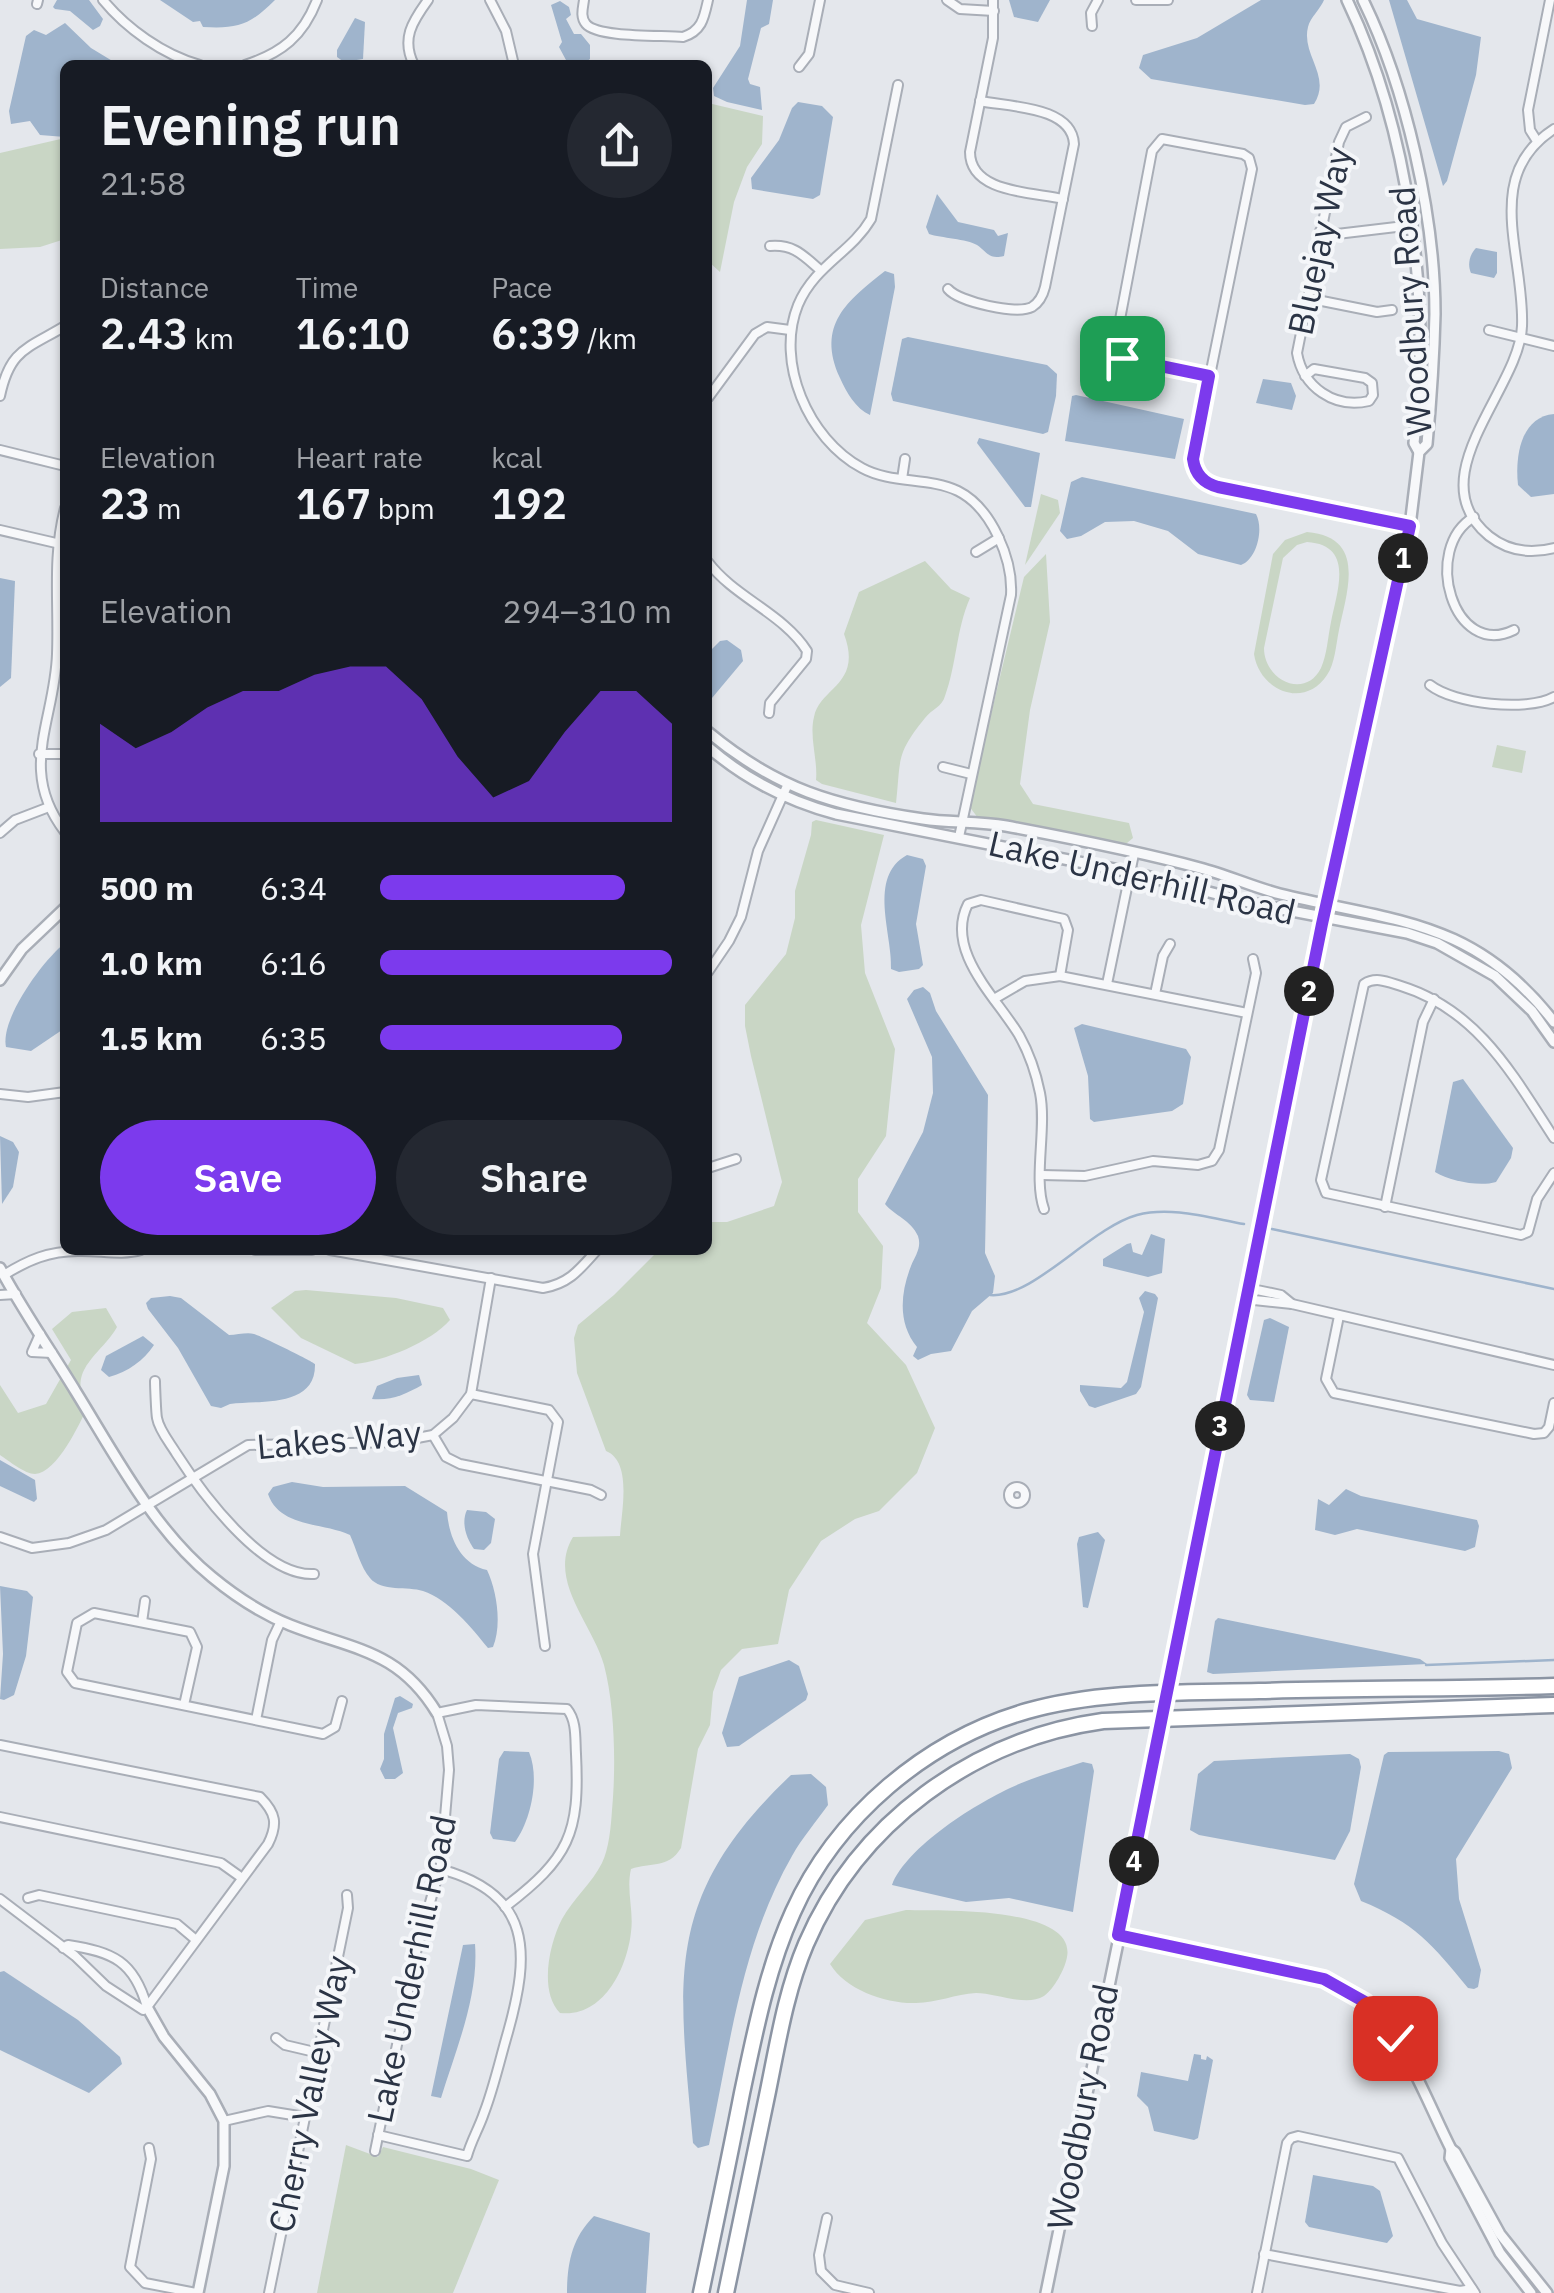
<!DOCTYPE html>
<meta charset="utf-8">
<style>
body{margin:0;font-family:"IBM Plex Sans",sans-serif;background:#242831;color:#f1f3f6;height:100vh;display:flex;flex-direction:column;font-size:38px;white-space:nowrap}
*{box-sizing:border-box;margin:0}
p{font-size:32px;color:#9ea1a6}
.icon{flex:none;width:55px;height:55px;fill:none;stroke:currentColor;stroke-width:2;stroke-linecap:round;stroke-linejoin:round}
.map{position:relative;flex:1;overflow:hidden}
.sheet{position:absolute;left:60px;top:60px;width:652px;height:1195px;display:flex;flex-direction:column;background:#171b24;border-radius:15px;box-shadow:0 2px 8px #0004}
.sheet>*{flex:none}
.pin{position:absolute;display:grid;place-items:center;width:85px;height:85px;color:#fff;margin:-42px;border-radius:20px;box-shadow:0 5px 15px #0006}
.km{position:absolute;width:50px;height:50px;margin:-25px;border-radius:50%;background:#222;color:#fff;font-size:28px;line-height:50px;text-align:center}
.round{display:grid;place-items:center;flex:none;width:105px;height:105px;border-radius:52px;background:#242831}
.summary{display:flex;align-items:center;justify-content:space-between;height:170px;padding:0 40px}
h1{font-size:55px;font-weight:600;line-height:75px}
.stats{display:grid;grid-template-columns:repeat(3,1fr);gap:15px;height:170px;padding:10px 40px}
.stats div{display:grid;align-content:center}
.stats b{font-size:42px;font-weight:600}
.stats small{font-size:28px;font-weight:400}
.stats p{font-size:28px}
.chart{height:280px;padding:20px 40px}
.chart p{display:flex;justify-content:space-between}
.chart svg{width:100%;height:180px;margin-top:10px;fill:#7c3aed;opacity:.7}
.cta{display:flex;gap:20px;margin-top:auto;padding:20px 40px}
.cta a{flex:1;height:115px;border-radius:60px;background:#7c3aed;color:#fff;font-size:40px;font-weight:600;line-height:115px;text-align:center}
.cta a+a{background:#242831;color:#f1f3f6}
ul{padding:0 40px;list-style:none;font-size:32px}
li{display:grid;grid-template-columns:160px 120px 1fr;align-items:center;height:75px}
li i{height:25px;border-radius:12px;background:#7c3aed}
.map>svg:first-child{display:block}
</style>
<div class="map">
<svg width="1554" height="2293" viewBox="0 0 1554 2293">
<rect width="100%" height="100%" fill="#e4e7ec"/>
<!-- green -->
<g fill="#c9d6c5" fill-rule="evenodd">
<polygon points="708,103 763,116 762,144 747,167 734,202 720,272 708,261"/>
<polygon points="65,138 65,239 40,247 0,249 0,153"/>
<polygon points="1041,494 1058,500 1060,513 1025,565"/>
<path d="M1307,532c60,5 40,59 32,98 -3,14 -4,34 -12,45 -23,35 -68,15 -73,-21l19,-100 12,-14zM1307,542c48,3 30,49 24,80 -3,14 -4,33 -10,46 -16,32 -57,12 -57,-20l19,-90 14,-13z"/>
<polygon points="1046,554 1050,622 1030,710 1020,784 1033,804 1129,823 1133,838 1121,848 978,818 969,806 1024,577"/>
<path d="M925,561l26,28 19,9c-14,32 -13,65 -25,98 -3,11 -13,13 -20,22 -30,37 -24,42 -29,85l-74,-19 -6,-4c2,-20 -7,-43 -2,-63 6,-30 49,-32 30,-83l15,-42z"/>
<polygon points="1497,745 1526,751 1522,773 1492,767"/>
<path d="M816,820l68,15 -23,90 4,48 30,76 -9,87 -28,43v33l25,34 -2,42 -14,35 39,42 29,63 -18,45 -38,38 -24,8 -34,22 -32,49 -11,54 -36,5 -21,21 -8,22 -3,33 -12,24 -17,99c-13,21 -30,14 -50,21 -5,21 3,42 0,63 -4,37 -28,86 -71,81 -21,-21 -11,-69 2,-94 11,-20 30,-36 40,-56 7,-14 9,-37 10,-53 4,-43 3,-103 -8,-145 -12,-42 -57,-85 -31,-128l47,-1c1,-23 13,-74 -14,-85l-29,-78 -3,-35 4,-13 36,-30 45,-45h49v-28h19l47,-16 8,-24 -31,-126 -6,-30v-21l41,-51 9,-36v-27l16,-56 1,-13z"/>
<path d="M306,1290l90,8 47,10 7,12c-19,22 -66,41 -95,44l-54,-26 -30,-30 24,-17z"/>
<path d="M106,1308l11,19c-15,27 -52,43 -29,79 -8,17 -31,67 -53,68 -10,0 -26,-13 -35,-19v-70l18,28 28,-9 25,-44 -19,-31 20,-17z"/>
<path d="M906,1910c30,1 171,-5 161,47 -2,12 -13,32 -23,39 -18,11 -48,-3 -68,-3 -20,1 -40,10 -60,10 -30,1 -70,-13 -86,-39l35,-44z"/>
<polygon points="346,2145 378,2157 383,2147 471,2169 499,2180 453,2293 317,2293"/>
</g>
<!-- water -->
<g fill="#9fb4cc">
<polygon points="57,0 89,0 103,19 100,26 93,30 70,11 55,9 53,7"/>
<path d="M160,0h115c-25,25 -37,29 -72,27l-3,-6 -7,1z"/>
<polygon points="747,0 773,0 769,24 761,28 748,79 750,84 760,87 762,110 727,102 714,96 713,88 740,46"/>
<polygon points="1009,0 1050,0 1038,22 1014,17"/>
<path d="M1261,0h63c-3,8 -14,18 -16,27 -7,28 24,49 6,77l-9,1 -154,-26 -12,-11 4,-13 54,-17z"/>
<polygon points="1389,0 1407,0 1417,19 1481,37 1476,75 1447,181 1443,186"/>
<polygon points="560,1 569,7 571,15 566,19 574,34 581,34 590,45 590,59 586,62 566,60 559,47 562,42 551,5"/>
<polygon points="355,18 365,22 363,59 344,62 337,57 337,50"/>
<polygon points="65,23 91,48 119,65 65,65 65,137 40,135 30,121 11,124 9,111 26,36 34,30 46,35"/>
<polygon points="798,102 822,106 833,117 820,195 813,199 752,189 751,178 779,140 792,108"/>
<path d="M937,194l21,28 36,8 4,6 10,-3 -4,23c-15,4 -17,-4 -27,-11 -10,-6 -36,-7 -48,-11l-3,-7z"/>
<path d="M1476,248l21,4v21l-3,5 -23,-5c-4,-9 -1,-19 5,-25z"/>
<path d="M885,271l9,3 1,13 -25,128c-14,-6 -24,-23 -30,-37 -24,-53 7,-77 45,-107z"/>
<polygon points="908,337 1047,365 1057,374 1056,396 1048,432 1043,434 893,401 891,394 902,339"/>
<polygon points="1263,379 1291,383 1296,396 1292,410 1256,403"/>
<polygon points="1076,395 1184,419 1175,459 1065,441 1072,396"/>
<path d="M1554,414v80l-23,3 -13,-12c-3,-27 2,-68 36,-71z"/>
<polygon points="979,438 1040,453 1031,507 1025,507 977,443"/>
<path d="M1082,477l174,37c8,15 1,45 -15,51l-43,-11 -30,-23 -34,-10 -29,1 -24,14 -14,3 -7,-8 11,-49z"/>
<polygon points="0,578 15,581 11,678 0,687"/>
<polygon points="727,640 741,650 743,661 712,698 708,697 708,653 720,641"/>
<path d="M907,855l16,4 3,7 -10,58 7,41 -4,4 -20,3 -8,-3c2,-34 -24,-92 16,-114z"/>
<path d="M65,943v85l-34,23 -25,-4c-6,-28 37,-87 59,-104z"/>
<path d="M923,987l7,6 6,18 52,84 -3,158 10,23 -2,17 -21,18 -21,40 -20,3 -13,6 -5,-4 4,-9c-19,-23 -17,-53 -6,-81 4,-10 11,-18 7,-30 -7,-16 -23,-20 -33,-32l38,-72 10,-39 -1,-36 -25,-58 7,-9z"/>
<polygon points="1082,1024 1186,1049 1191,1057 1183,1104 1172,1111 1094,1122 1090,1119 1088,1076 1074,1028"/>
<path d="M1463,1079l50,69 -2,10 -15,24c-17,5 -46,-1 -61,-10l18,-90z"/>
<polygon points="0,1136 13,1142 19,1152 13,1187 2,1204"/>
<polygon points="1151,1234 1165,1239 1162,1273 1148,1277 1103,1266 1103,1259 1127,1244 1131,1243 1133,1252 1142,1255"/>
<polygon points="1145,1291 1155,1294 1158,1298 1141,1387 1136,1394 1095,1408 1089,1406 1080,1391 1080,1385 1121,1388 1127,1382 1144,1312 1139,1298"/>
<path d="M170,1296l11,2 48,37c8,0 18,-3 25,-1 5,1 58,27 61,30 1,44 -55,36 -85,40l-9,4 -10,-2 -33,-58 -30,-39 -2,-6 5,-5z"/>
<polygon points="1270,1318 1289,1327 1274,1402 1250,1400 1247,1395 1264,1320"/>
<path d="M143,1336l11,9c-10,15 -26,27 -45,32l-8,-7 5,-14z"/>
<path d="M419,1375l3,10c-16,9 -31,16 -50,14l5,-13 20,-8z"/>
<polygon points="0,1460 35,1480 37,1499 34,1502 0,1486"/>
<path d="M292,1482l31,5 82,-1 42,26c2,25 13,52 40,58 10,21 15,55 6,77l-5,1c-16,-20 -40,-49 -65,-57 -15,-5 -42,1 -53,-13 -9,-10 -14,-30 -20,-43 -28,-13 -70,-7 -82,-41l5,-7z"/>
<polygon points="1346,1489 1361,1496 1477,1520 1479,1526 1475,1547 1465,1551 1357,1529 1335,1535 1315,1530 1318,1499 1329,1505"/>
<path d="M467,1510l19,2 9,7 -4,24 -7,7 -10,-1c-8,-11 -13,-27 -7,-39z"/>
<polygon points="1098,1532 1105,1540 1088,1608 1083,1607 1077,1544 1079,1537"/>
<polygon points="0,1586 27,1591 33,1597 26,1656 14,1695 4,1700 0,1699 3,1654"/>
<polygon points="1218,1618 1420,1659 1427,1664 1213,1674 1207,1672 1215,1621"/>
<polygon points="789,1660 799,1666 808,1694 806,1700 739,1746 727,1747 722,1733 739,1677"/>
<polygon points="400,1696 413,1704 412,1708 398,1713 393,1728 403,1773 395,1779 385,1779 380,1769 384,1759 384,1734 395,1698"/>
<path d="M504,1751l25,1c11,26 2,68 -14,90l-22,-3 -3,-6 9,-74z"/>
<path d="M1499,1751l10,3 3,14 -56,91 3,40 22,71 -3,17 -4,2 -6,-1c-36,-44 -53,-65 -107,-87l-7,-17 30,-129 4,-3z"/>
<polygon points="1350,1754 1359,1759 1361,1767 1350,1831 1335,1860 1199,1835 1190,1830 1198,1774 1214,1761"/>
<path d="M1083,1762l9,2 2,7 -21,141 -64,-14 -43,4 -74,-17c15,-40 93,-88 132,-103 19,-8 39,-13 59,-20z"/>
<path d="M811,1774l15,13 2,18c-12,17 -26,33 -36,51 -51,89 -62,190 -83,289l-11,3 -5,-5c-14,-163 -32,-245 98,-368z"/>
<path d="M475,1944c4,52 -19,105 -34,154l-10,-2 32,-151z"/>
<polygon points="4,1971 78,2020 120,2057 122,2064 89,2093 0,2050 0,1972"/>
<polygon points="1194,2054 1201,2055 1201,2059 1206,2060 1207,2056 1213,2060 1198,2138 1194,2140 1154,2131 1148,2107 1137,2096 1141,2072 1188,2081"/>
<polygon points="1313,2175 1373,2186 1380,2191 1393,2236 1387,2243 1309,2227 1305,2222"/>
<path d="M594,2216l56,17 -4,60h-79c0,-30 5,-55 27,-77z"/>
</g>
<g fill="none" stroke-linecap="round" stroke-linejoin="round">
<!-- stream -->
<g stroke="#9fb4cc" stroke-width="2.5">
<polyline points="1272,1229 1554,1289"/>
<path d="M990,1295c43,4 100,-67 147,-80 34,-9 73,3 107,9"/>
<polyline points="1426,1665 1554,1660"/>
</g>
<!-- minor casing -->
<g stroke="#a9aeb7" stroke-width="12">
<g id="minor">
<path d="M103,0c23,28 60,55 97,65"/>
<polyline points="490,0 506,31 514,65"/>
<path d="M584,0c-1,8 -4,17 2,24 12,14 77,11 97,13 19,-6 21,-19 25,-37"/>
<polyline points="947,0 960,9 994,11"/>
<path d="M993,0v38l-23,114c0,41 62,40 93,47"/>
<polyline points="1136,0 1168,0"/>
<polyline points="37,4 38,0"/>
<polyline points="1092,26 1091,13 1098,0"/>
<path d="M245,65c37,-12 58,-29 72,-65"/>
<path d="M414,65c-13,-26 -2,-43 14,-65"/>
<polyline points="799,67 809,54 820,0"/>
<path d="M898,85l-27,134c-20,34 -56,46 -73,86 -23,57 10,134 64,163 29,16 67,9 96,23 34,17 55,69 53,104l-52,242"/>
<path d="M1554,129c-73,47 -29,127 -32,197 -2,63 -105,151 -33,210 19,15 42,18 65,12"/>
<polyline points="1537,141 1530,130 1528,110 1550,0"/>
<polyline points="1320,231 1337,234 1413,225"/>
<path d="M770,246c23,-2 33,9 49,23"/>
<path d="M948,289c11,13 69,26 84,18 8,-5 11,-12 13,-20l29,-143c-2,-38 -65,-37 -94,-43"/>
<polyline points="1307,298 1377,312 1392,310"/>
<polyline points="1489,330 1554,346"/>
<path d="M1209,376l-85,-17 -10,-8 38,-200 10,-12 81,15 6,4 3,11 -58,285c-2,18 7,28 24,33l192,39"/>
<path d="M1305,376l9,-7 51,9 7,5 1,12 -4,6c-35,8 -66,-14 -72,-48l42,-211 7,-15 20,-10"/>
<path d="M0,396c10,-47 27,-47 65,-70"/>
<polyline points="708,398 755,334 767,327 790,330"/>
<polyline points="0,450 65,466"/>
<polyline points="902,479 905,459"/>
<path d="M65,508c-13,50 -6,95 -8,146 -2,66 -40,116 8,178"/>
<path d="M1474,517c-53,31 -21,143 40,113"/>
<polyline points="0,530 56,543"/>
<polyline points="976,552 999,538"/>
<path d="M708,562c26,35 76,52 99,89l-1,8 -36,44 -1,10"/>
<path d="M1430,685c24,19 97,27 124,12"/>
<polyline points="39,754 65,754"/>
<polyline points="943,767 971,774"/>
<polyline points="0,833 15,820 49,807"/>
<polyline points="708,972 729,941 741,917 758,851 787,786"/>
<polyline points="1107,984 1134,854"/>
<polyline points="1155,994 1163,956 1170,944"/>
<polyline points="994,999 1025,981 1060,976 1247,1013"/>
<polyline points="0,1094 28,1097 65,1092"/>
<path d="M1554,1138c-41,-63 -76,-128 -153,-152 -13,-4 -25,-10 -37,-2l-43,196 5,13 195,42 7,-3 9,-33 17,-26"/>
<polyline points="708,1168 736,1159"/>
<polyline points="1042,1175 1085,1176 1153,1161 1198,1165 1212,1161 1219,1150 1256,973 1253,959"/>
<polyline points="1385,1207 1423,1022 1434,999"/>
<path d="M1044,1209c-11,-30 3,-81 -4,-116 -4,-20 -11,-40 -21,-58 -22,-37 -75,-84 -51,-131l13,-4 83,19 4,11 -8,46"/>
<polyline points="255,1250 312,1250"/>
<path d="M330,1250l213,38c26,-4 37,-19 54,-38"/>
<path d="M4,1275c24,-15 45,-24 74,-24 21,-1 43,5 63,-1"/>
<polyline points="0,1295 16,1294"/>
<polyline points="1250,1295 1254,1300 1292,1304 1554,1365"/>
<polyline points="1250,1295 1257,1290 1281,1295 1292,1304"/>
<polyline points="1339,1316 1326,1379 1334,1393 1534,1434 1544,1433 1549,1427 1554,1403"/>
<polyline points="40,1334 32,1352 52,1353"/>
<path d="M155,1381c0,3 1,32 2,37 2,12 13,25 19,35 25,39 87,124 138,121"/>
<polyline points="471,1394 549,1410 558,1422 533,1554 545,1646"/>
<polyline points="433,1435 446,1457 460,1464 591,1490 601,1495"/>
<circle cx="1017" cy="1495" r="8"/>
<polyline points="0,1537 32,1548 69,1543 106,1530 248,1445 396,1442 433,1435 453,1418 471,1394 491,1278"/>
<polyline points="142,1622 145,1601"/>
<polyline points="184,1705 197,1647 190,1632 94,1613 77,1623 67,1672 75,1683 323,1734 335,1727 342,1701"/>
<polyline points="256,1720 272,1640 281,1621"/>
<path d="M0,1745l260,52c16,16 18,27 8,47l-121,163"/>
<polyline points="0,1817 221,1863 242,1878"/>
<polyline points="28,1898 39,1895 177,1924 196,1940"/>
<polyline points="0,1899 75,1956 106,1986 143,2010 147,2007"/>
<path d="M63,1948l5,-3c45,7 66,16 79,62"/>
<polyline points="276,2038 285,2045 319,2053"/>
<polyline points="224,2121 268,2111 305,2117"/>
<path d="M378,2135l89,21c4,-15 12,-28 17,-43 10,-26 16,-54 24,-81 22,-79 25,-138 -68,-163"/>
<polyline points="149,2148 151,2159 130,2267 145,2283 196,2293"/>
<path d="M375,2151l42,-203 24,-84 8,-94 -2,-24 -10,-33 39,-8 91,4c10,12 8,30 9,45 4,80 -7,104 -71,153"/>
<polyline points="827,2218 819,2255 821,2271 835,2285 869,2293"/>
<polyline points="1264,2254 1460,2291 1472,2289"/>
<polyline points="269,2293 348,1908 347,1895"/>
<polyline points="1257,2293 1287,2143 1291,2138 1298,2136 1398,2158 1442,2243 1475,2293"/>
</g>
</g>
<!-- tertiary casing -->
<g stroke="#a9aeb7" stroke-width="14">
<g id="tertiary">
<path d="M1347,0c62,130 85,301 67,443l5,9"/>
<path d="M708,732c69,57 126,74 215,87 27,4 55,2 83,7 64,12 131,25 194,42 27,7 53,19 80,26 115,28 194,25 274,128"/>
<path d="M708,747c38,33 79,54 128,67l294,58 130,33 147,28 30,10 58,33 37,35 22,31"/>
<polyline points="0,980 22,949 65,908"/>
<path d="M0,1268c23,43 51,83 76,124 39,63 78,138 136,185 23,19 51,37 78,48 63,25 108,24 147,88"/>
<path d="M1172,1678l150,-754 88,-398 9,-74 8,-8c4,-43 7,-87 8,-130 0,-98 -29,-226 -72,-314"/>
<path d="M1118,1935l199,42c77,24 101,107 134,172l4,3 45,82 47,59"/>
<polyline points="147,2007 164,2037 210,2094 224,2121 224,2166 198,2293"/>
<polyline points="1451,2149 1450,2158 1500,2253 1531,2293"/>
<polyline points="1046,2293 1161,1733"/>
</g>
</g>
<!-- motorway casing -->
<g stroke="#8b94a3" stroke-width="19">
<g id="motorway">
<path d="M701,2293c14,-67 28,-133 41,-200 13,-61 25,-124 51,-181 43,-96 133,-172 234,-201 74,-21 156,-18 232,-20 99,-3 197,-2 295,-5"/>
<path d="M726,2293c14,-67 28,-134 42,-202 10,-49 18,-100 38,-147 52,-121 167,-205 297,-223l451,-16"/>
</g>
</g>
<!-- minor -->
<use href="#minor" stroke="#f7f8fa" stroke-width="8"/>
<!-- tertiary -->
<use href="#tertiary" stroke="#f7f8fa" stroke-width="9"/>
<!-- motorway -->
<use href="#motorway" stroke="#fff" stroke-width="14"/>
<!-- tertiary-bridge casing -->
<g stroke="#a9aeb7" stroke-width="14" stroke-linecap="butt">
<polyline id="tertiary-bridge" points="1161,1733 1172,1678"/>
</g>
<!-- tertiary-bridge -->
<use href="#tertiary-bridge" stroke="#f7f8fa" stroke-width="9"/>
</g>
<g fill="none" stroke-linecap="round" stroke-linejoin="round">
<!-- route casing -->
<g stroke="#fff" stroke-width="20">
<path id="route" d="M1122,358l87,18 -16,83c2,15 10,24 25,28l192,39 -88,398 -204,1011 206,44 41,23 30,36"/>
</g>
<!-- route -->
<use href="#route" stroke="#7c3aed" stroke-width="12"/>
</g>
<g text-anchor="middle" stroke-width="8" stroke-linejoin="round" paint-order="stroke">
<!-- street labels -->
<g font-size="35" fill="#2b3445" stroke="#f4f6f9">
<text transform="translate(1320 241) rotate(-78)" y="12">Bluejay Way</text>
<text transform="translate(1411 311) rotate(-94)" y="12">Woodbury Road</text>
<text transform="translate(1142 878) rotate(13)" y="12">Lake Underhill Road</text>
<text transform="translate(339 1440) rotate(-5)" y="12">Lakes Way</text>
<text transform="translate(412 1969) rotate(-78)" y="12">Lake Underhill Road</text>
<text transform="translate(310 2094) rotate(-78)" y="12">Cherry Valley Way</text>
<text transform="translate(1083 2107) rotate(-79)" y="12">Woodbury Road</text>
</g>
</g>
</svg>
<div class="pin" style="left:1122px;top:358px;background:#1e9e55"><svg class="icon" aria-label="arrive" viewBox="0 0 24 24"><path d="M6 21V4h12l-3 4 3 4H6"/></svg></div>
<div class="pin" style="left:1395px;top:2038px;background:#d93025"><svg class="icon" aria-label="check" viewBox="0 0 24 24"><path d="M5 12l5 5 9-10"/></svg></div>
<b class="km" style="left:1403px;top:558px">1</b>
<b class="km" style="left:1309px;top:991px">2</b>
<b class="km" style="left:1220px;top:1426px">3</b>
<b class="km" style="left:1134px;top:1861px">4</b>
<section class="sheet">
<div class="summary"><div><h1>Evening run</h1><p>21:58</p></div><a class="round"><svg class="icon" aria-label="share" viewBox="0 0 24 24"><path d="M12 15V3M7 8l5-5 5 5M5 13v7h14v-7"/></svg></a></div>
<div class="stats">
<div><p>Distance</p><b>2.43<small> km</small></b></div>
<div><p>Time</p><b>16:10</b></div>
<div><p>Pace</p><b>6:39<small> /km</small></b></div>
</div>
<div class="stats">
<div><p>Elevation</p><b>23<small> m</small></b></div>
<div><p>Heart rate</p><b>167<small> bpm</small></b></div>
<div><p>kcal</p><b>192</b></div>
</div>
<div class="chart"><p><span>Elevation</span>294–310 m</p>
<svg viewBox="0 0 160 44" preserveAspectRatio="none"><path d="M0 44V20L10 26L20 22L30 16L40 12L50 12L60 8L70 6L80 6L90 14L100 28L110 38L120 34L130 22L140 12L150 12L160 20V44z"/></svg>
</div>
<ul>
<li><b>500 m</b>6:34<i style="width:84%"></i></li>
<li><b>1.0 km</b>6:16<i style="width:100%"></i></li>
<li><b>1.5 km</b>6:35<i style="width:83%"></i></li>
</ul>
<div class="cta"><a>Save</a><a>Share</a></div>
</section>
</div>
